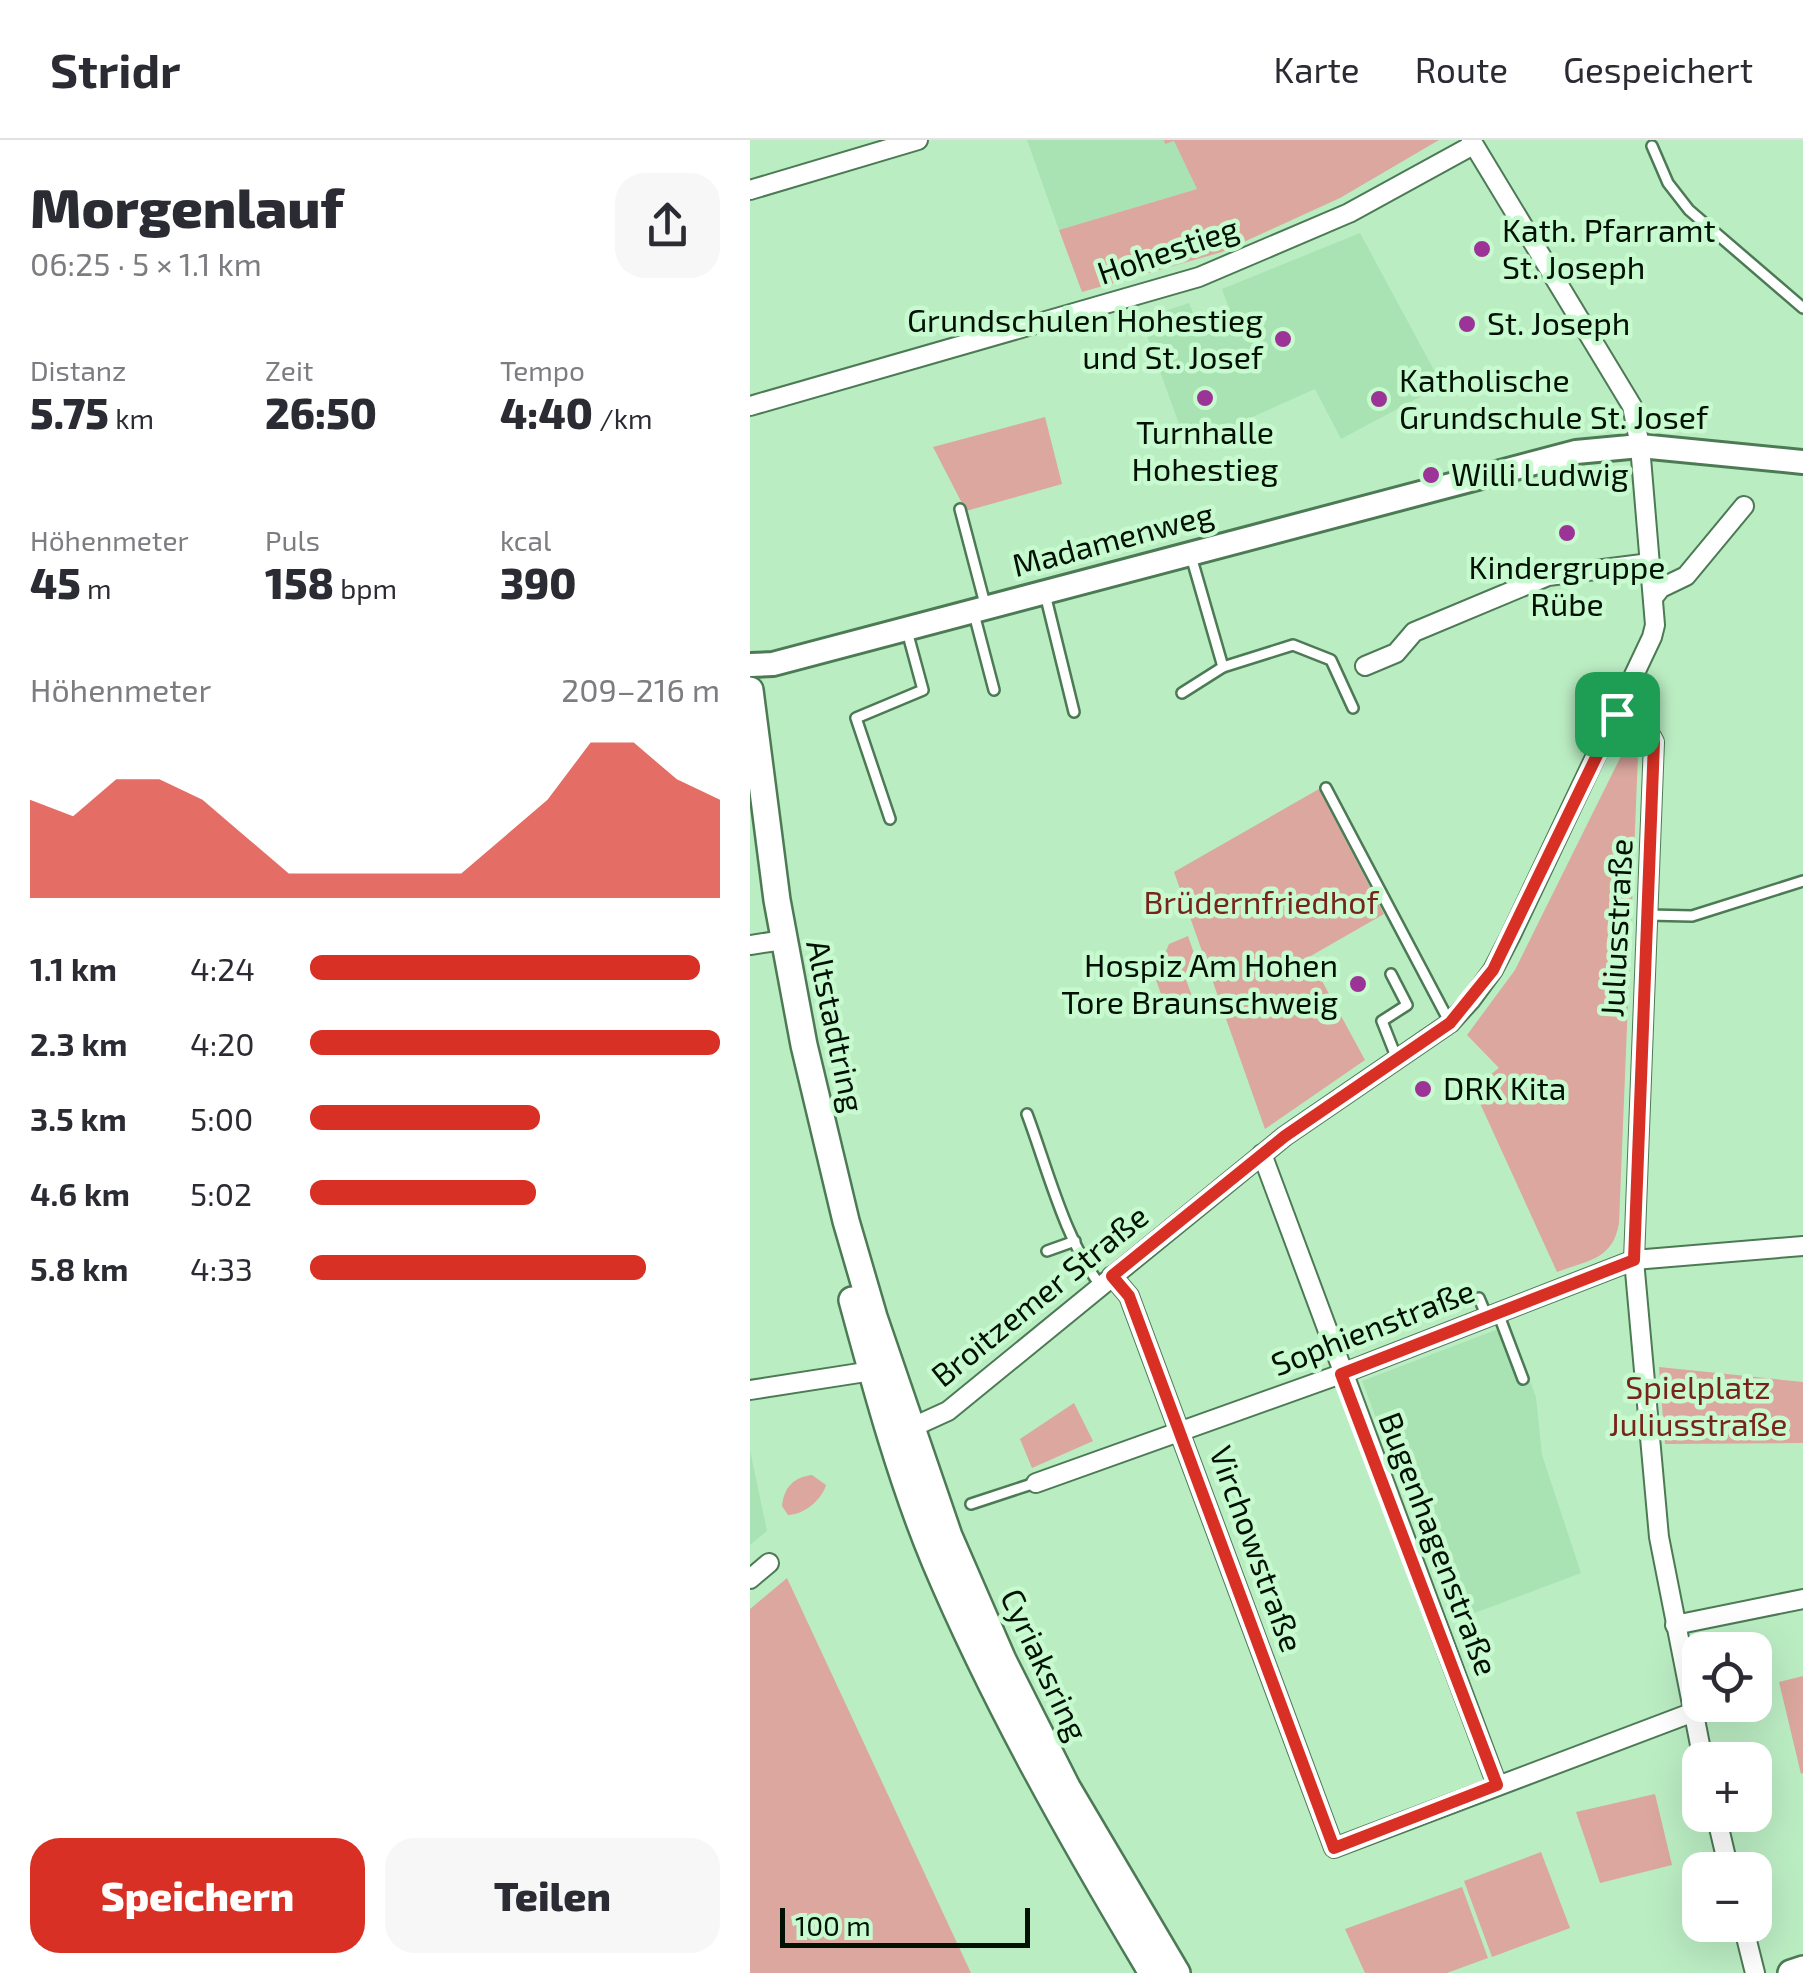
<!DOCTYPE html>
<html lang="de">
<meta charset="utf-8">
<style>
body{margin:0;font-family:"Exo 2",sans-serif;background:#f7f7f7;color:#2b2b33;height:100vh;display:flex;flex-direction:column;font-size:38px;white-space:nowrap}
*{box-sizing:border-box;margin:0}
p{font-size:32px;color:#7c7c81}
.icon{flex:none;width:55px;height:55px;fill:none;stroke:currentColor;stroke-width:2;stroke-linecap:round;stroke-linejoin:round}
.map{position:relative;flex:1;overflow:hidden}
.sheet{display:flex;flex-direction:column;background:#fff;width:750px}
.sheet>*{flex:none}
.buttons{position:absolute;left:932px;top:1492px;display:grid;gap:20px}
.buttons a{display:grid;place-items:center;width:90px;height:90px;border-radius:20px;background:#fff;box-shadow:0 10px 40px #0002;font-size:50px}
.scale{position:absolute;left:30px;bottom:25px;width:250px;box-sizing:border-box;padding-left:10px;border:5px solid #011104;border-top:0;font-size:28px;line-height:35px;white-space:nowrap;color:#011104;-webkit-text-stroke:8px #c8fad0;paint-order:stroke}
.pin{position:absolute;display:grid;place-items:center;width:85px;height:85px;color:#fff;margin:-42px;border-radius:20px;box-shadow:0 5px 15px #0006}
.round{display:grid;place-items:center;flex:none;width:105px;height:105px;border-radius:30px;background:#f7f7f7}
.headline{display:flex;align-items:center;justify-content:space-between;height:170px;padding:0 30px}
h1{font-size:55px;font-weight:800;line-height:75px}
.metrics{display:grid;grid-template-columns:repeat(3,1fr);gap:15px;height:170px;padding:10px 30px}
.metrics div{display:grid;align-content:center}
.metrics b{font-size:42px;font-weight:800}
.metrics small{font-size:28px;font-weight:400}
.metrics p{font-size:28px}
.chart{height:280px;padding:20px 30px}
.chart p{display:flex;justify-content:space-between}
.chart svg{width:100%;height:180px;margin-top:10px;fill:#d93025;opacity:.7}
.cta{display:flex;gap:20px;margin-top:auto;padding:20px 30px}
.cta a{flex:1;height:115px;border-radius:30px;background:#d93025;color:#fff;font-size:40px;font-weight:800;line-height:115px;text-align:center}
.cta a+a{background:#f7f7f7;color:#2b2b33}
ul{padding:0 30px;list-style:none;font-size:32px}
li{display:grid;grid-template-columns:160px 120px 1fr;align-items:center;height:75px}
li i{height:25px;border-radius:12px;background:#d93025}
header{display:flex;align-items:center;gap:60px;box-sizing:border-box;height:140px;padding:0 50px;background:#fff;border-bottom:2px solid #e1e1e2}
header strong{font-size:48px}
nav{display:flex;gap:55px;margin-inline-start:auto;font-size:35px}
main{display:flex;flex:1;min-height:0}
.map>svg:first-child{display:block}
</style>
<header>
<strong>Stridr</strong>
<nav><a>Karte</a><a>Route</a><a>Gespeichert</a></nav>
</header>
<main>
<section class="sheet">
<div class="headline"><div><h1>Morgenlauf</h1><p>06:25 · 5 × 1.1 km</p></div><a class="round"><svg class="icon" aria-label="share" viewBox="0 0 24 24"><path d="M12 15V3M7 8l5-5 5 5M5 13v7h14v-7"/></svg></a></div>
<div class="metrics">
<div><p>Distanz</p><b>5.75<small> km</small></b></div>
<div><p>Zeit</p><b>26:50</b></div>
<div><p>Tempo</p><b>4:40<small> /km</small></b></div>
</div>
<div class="metrics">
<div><p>Höhenmeter</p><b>45<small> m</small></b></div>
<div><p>Puls</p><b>158<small> bpm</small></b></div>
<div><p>kcal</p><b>390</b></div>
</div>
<div class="chart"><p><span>Höhenmeter</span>209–216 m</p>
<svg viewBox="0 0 160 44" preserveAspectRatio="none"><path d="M0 44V20L10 24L20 15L30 15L40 20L50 29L60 38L70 38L80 38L90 38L100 38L110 29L120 20L130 6L140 6L150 15L160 20V44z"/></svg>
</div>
<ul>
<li><b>1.1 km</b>4:24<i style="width:95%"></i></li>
<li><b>2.3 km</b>4:20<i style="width:100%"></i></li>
<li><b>3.5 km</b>5:00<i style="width:56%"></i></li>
<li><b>4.6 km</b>5:02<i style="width:55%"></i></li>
<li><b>5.8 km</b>4:33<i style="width:82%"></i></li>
</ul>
<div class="cta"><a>Speichern</a><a>Teilen</a></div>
</section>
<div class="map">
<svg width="1053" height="1833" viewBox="0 0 1053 1833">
<rect width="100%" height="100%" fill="#bbedc3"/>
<!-- built -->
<g fill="#a9e2b3">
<polygon points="277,0 414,0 416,3 424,1 447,49 309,90"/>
<polygon points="610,93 692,245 591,299 565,249 437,306 391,179 439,163 446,180 479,168 472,149"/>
<polygon points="759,1185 786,1257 792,1315 831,1433 703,1481 612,1241"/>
<polygon points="0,1310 17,1391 0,1405"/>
</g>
<!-- green -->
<g fill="#dba79e">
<polygon points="414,0 689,0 590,58 472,112 332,152 309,90 447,49 424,1 415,4"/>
<polygon points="295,277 312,344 216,371 183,307"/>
<path d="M883,607l5,8 -19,468c-6,37 -31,37 -62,49l-84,-184 26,-20 -32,-33 48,-65 110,-222z"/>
<polygon points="569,649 634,774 559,817 615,920 515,989 424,732"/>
<polygon points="438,796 449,828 434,834 449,876 417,871 405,837 419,804"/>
<polygon points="909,1227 1053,1242 1053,1303 915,1304"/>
<polygon points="324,1263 343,1301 282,1328 270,1299"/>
<path d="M62,1335l14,10c-4,15 -23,30 -38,30l-6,-9c2,-19 12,-29 30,-31z"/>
<polygon points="37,1438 221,1833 0,1833 0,1469"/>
<polygon points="1053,1536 1053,1633 1051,1634 1029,1542"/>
<polygon points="905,1654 922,1725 850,1743 826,1672"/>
<polygon points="791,1712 820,1788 742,1817 714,1741"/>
<polygon points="712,1747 738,1818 697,1833 615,1833 595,1789"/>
</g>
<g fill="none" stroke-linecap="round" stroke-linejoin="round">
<!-- service casing -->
<g stroke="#4c7a55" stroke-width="14">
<g id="service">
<polyline points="902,6 918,43 939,70 1053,168"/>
<polyline points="210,369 235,464"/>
<polyline points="441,416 473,527 543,505 581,520 603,568"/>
<polyline points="295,454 324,572"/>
<polyline points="223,470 244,550"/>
<polyline points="432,553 473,527"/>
<polyline points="576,648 700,883"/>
<polyline points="140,679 106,578 173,550 157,491"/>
<polyline points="898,775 942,776 1053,741"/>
<polyline points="641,834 657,865 632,881 647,919"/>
<path d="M277,974c20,53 38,127 74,172"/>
<polyline points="297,1111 325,1101"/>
<polyline points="729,1158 737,1177"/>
<polyline points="748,1173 773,1239"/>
<polyline points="221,1364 285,1343"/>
</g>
</g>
<!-- minor casing -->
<g stroke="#4c7a55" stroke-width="22">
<g id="minor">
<polyline points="0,50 168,0"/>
<polyline points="0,266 449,137 599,73 723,5"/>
<polyline points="903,458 911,448 936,436 994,366"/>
<polyline points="615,526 646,513 664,492 798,436 900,423"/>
<polyline points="867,574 898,591 904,602 884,1120 909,1397 953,1620"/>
<polyline points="0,805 34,800"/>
<polyline points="512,1014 747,1645"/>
<polyline points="362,1136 379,1156 584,1708 941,1573"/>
<polyline points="0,1250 122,1231"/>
<polyline points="152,1292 198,1271 535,996 700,883 721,860 743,830 761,795 902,497 905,485 890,306 882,266 721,0"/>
<polyline points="286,1343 591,1234 884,1120 1053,1106"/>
<polyline points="0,1439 19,1423"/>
<polyline points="925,1485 1053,1459"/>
<polyline points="966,1675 979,1730"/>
<polyline points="993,1785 1005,1833"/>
</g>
</g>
<!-- tertiary casing -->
<g stroke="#4c7a55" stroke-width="28">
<polyline id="tertiary" points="0,525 23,524 826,312 890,306 1053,322"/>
</g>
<!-- secondary casing -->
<g stroke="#4c7a55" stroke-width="30">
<g id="secondary">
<polyline points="0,550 27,760 54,905 96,1081 124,1177 199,1396 253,1520 317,1647 427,1833"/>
<path d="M102,1160c24,88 48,178 83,262 60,142 138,279 217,411"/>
<polyline points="1041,1833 1053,1829"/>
</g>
</g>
<!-- service -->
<use href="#service" stroke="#fff" stroke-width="9"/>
<!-- minor -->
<use href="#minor" stroke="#fff" stroke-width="18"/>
<!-- tertiary -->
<use href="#tertiary" stroke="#fff" stroke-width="22"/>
<!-- secondary -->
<use href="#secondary" stroke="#fff" stroke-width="25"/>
</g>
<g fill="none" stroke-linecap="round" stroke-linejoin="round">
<!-- route casing -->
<g stroke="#fff" stroke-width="20">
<polygon id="route" points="867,574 898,591 904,602 884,1120 591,1234 747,1645 584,1708 379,1156 362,1136 535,996 700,883 743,830"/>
</g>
<!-- route -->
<use href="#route" stroke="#d93025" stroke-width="12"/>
</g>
<!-- markers -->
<g fill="#9c3498" stroke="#c8fad0" stroke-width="4">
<circle cx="732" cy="109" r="10"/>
<circle cx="717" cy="184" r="10"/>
<circle cx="533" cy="199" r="10"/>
<circle cx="455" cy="258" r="10"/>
<circle cx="629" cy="259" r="10"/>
<circle cx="681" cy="335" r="10"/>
<circle cx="817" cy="393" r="10"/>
<circle cx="608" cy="844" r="10"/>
<circle cx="673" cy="949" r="10"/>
</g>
<g text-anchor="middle" stroke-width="9" stroke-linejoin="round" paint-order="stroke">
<!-- poi labels -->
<g font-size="32" fill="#011104" stroke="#c8fad0" text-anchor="start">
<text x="752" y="102">Kath. Pfarramt<tspan x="752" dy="37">St. Joseph</tspan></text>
<text x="513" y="192" text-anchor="end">Grundschulen Hohestieg<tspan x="513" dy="37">und St. Josef</tspan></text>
<text x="737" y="195">St. Joseph</text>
<text x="649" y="252">Katholische<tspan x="649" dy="37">Grundschule St. Josef</tspan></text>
<text x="455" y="304" text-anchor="middle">Turnhalle<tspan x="455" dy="37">Hohestieg</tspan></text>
<text x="701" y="346">Willi Ludwig</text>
<text x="817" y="439" text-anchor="middle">Kindergruppe<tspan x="817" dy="37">Rübe</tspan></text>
<text x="588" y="837" text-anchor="end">Hospiz Am Hohen<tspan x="588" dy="37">Tore Braunschweig</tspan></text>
<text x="693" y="960">DRK Kita</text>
</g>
<!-- street labels -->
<g font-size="32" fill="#011104" stroke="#c8fad0">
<text transform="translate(418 111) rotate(-19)" y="11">Hohestieg</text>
<text transform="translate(363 400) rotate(-15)" y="11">Madamenweg</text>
<text transform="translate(867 788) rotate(-87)" y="11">Juliusstraße</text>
<text transform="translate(85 886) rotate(78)" y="11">Altstadtring</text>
<text transform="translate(290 1156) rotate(-39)" y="11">Broitzemer Straße</text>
<text transform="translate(623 1188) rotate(-21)" y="11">Sophienstraße</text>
<text transform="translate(688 1404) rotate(69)" y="11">Bugenhagenstraße</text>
<text transform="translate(506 1409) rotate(70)" y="11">Virchowstraße</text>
<text transform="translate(294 1525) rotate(65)" y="11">Cyriaksring</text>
</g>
<!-- park labels -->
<g font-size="32" fill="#77241b" stroke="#c8fad0">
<text x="511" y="774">Brüdernfriedhof</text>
<text x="948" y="1259">Spielplatz<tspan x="948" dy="37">Juliusstraße</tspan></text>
</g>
</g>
</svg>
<div class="buttons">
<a><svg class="icon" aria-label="locate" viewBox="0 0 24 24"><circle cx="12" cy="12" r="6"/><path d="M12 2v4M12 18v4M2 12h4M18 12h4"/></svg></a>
<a>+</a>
<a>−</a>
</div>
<div class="scale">100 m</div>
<div class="pin" style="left:867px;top:574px;background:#1e9e55"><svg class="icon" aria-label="arrive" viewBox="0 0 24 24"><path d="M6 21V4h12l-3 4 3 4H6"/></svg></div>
</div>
</main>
